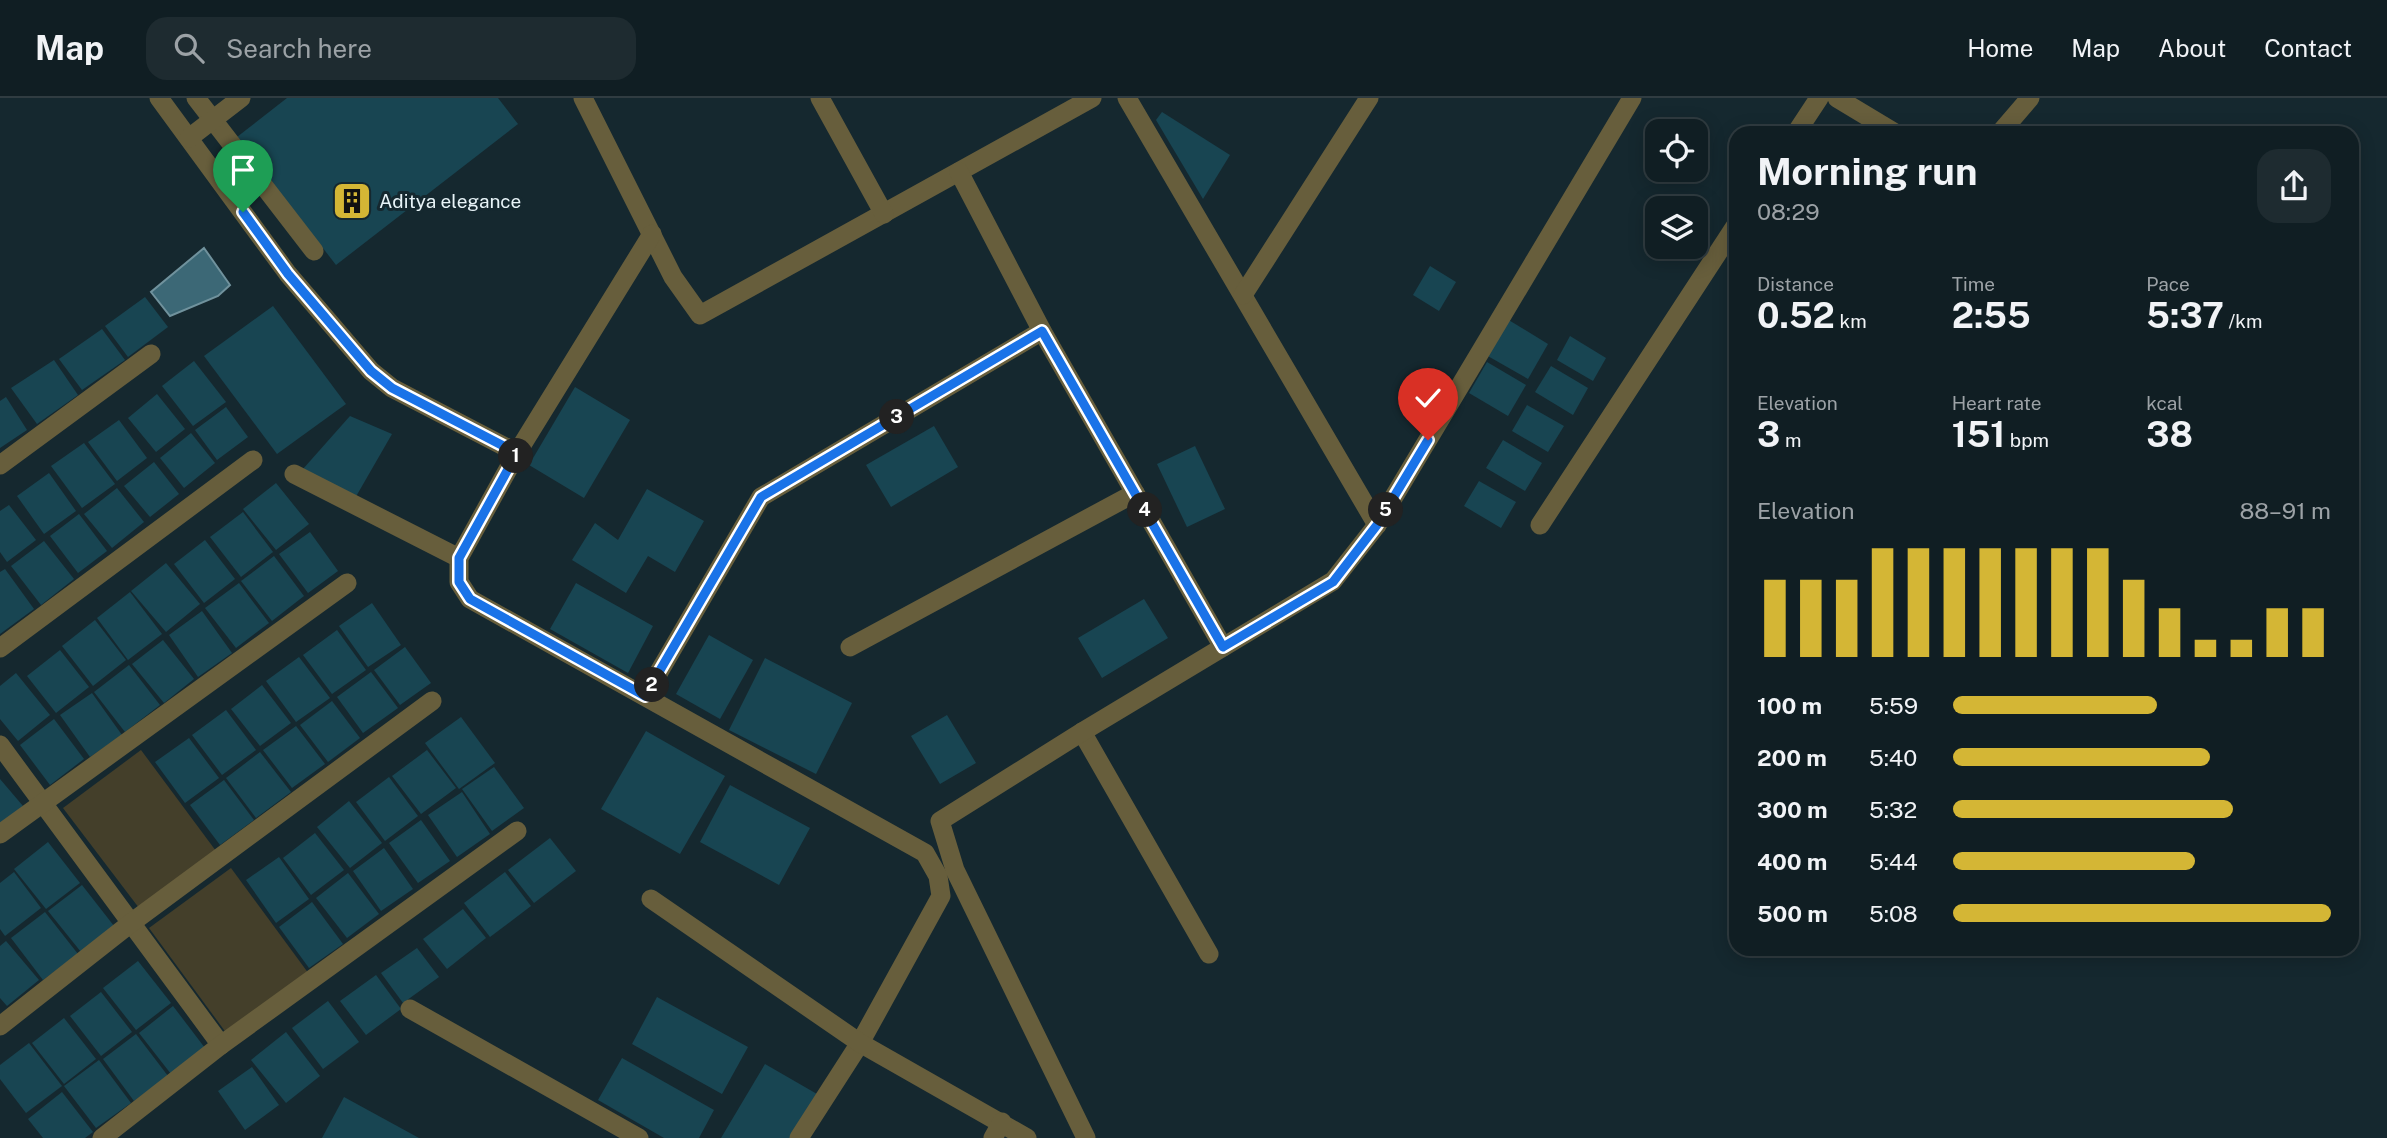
<!DOCTYPE html>
<meta charset="utf-8">
<style>
body{margin:0;font-family:"Public Sans",sans-serif;background:#1e2b30;color:#f1f3f6;height:100vh;display:flex;flex-direction:column;font-size:26px;white-space:nowrap}
*{box-sizing:border-box;margin:0}
p{font-size:23px;color:#9ca2a6}
.icon{flex:none;width:38px;height:38px;fill:none;stroke:currentColor;stroke-width:2;stroke-linecap:round;stroke-linejoin:round}
.map{position:relative;flex:1;overflow:hidden}
.side{position:absolute;left:1729px;top:28px;width:630px;height:830px;display:flex;flex-direction:column;background:#101e23;border-radius:21px;box-shadow:0 4px 18px #0003,0 0 0 2px #303c41}
.side>*{flex:none}
.fabs{position:absolute;left:1645px;top:21px;display:grid;gap:14px}
.fabs a{display:grid;place-items:center;width:63px;height:63px;border-radius:14px;background:#101e23;box-shadow:0 4px 18px #0003,0 0 0 2px #303c41;font-size:35px}
.pin{position:absolute;display:grid;place-items:center;width:60px;height:60px;color:#fff;margin:-72px -30px;border-radius:50% 50% 50% 0;rotate:-45deg;box-shadow:0 0 7px #0007}
.pin .icon{rotate:45deg}
.km{position:absolute;width:35px;height:35px;margin:-18px;border-radius:50%;background:#222;color:#fff;font-size:19px;line-height:35px;text-align:center}
.round{display:grid;place-items:center;flex:none;width:74px;height:74px;border-radius:21px;background:#1e2b30}
.head{display:flex;align-items:center;justify-content:space-between;height:119px;padding:0 28px}
h1{font-size:38px;font-weight:700;line-height:52px}
.stats{display:grid;grid-template-columns:repeat(3,1fr);gap:10px;height:119px;padding:7px 28px}
.stats div{display:grid;align-content:center}
.stats b{font-size:35px;font-weight:700}
.stats small{font-size:19px;font-weight:400}
.stats p{font-size:19px}
.chart{height:196px;padding:14px 28px}
.chart p{display:flex;justify-content:space-between}
.chart svg{width:100%;height:126px;margin-top:7px;stroke:#d4b635;stroke-width:6}
ul{padding:0 28px;list-style:none;font-size:23px}
li{display:grid;grid-template-columns:112px 84px 1fr;align-items:center;height:52px}
li i{height:18px;border-radius:9px;background:#d4b635}
header{display:flex;align-items:center;gap:42px;box-sizing:border-box;height:98px;padding:0 35px;background:#101e23;border-bottom:2px solid #303c41}
header strong{font-size:33px}
nav{display:flex;gap:38px;margin-inline-start:auto;font-size:24px}
.search{width:490px;height:63px;background:#1e2b30;display:flex;align-items:center;gap:18px;box-sizing:border-box;padding:0 24px;border-radius:21px;color:#9ca2a6;font-size:26px}
.map>svg:first-child{display:block}
</style>
<header>
<strong>Map</strong>
<div class="search"><svg class="icon" aria-label="search" viewBox="0 0 24 24"><circle cx="10" cy="10" r="6"/><path d="M15 15l6 6"/></svg>Search here</div>
<nav><a>Home</a><a>Map</a><a>About</a><a>Contact</a></nav>
</header>
<div class="map">
<svg width="2387" height="1040" viewBox="0 0 2387 1040">
<rect width="100%" height="100%" fill="#15282f"/>
<!-- green -->
<g fill="#443f2a">
<polygon points="141,652 216,753 139,810 63,710"/>
<polygon points="231,770 309,876 227,936 149,830"/>
</g>
<!-- water -->
<polygon fill="#3c6876" stroke="#70929d" stroke-width="2" points="204,150 230,187 218,198 170,218 151,194"/>
<!-- building -->
<g fill="#184552">
<polygon points="287,0 498,0 518,26 336,167 237,39"/>
<polygon points="1162,14 1230,57 1203,101 1156,22"/>
<polygon points="1430,168 1456,184 1439,213 1413,197"/>
<polygon points="145,199 168,229 128,259 105,228"/>
<polygon points="273,208 346,306 277,356 204,258"/>
<polygon points="1507,221 1548,246 1528,281 1486,257"/>
<polygon points="102,231 125,262 82,292 59,261"/>
<polygon points="1570,238 1606,260 1593,283 1557,262"/>
<polygon points="54,262 78,297 37,326 11,290"/>
<polygon points="194,263 226,304 193,328 162,288"/>
<polygon points="1487,264 1526,287 1508,318 1469,295"/>
<polygon points="1551,268 1588,290 1573,317 1535,294"/>
<polygon points="575,289 630,322 584,400 529,367"/>
<polygon points="157,296 185,331 156,354 128,320"/>
<polygon points="6,299 27,332 0,350 0,303"/>
<polygon points="1527,307 1564,328 1548,354 1512,333"/>
<polygon points="226,309 248,339 217,362 195,332"/>
<polygon points="350,318 392,336 354,402 303,371"/>
<polygon points="119,322 147,360 117,383 88,344"/>
<polygon points="934,328 958,369 891,409 866,367"/>
<polygon points="191,335 215,365 184,390 160,360"/>
<polygon points="1503,342 1542,365 1525,393 1486,370"/>
<polygon points="84,345 115,386 82,410 51,368"/>
<polygon points="1195,348 1225,411 1187,429 1157,366"/>
<polygon points="154,364 179,396 150,419 124,388"/>
<polygon points="49,375 76,413 44,436 17,398"/>
<polygon points="1479,383 1516,404 1501,430 1464,408"/>
<polygon points="276,385 309,426 276,452 243,411"/>
<polygon points="117,390 144,424 112,450 84,416"/>
<polygon points="647,391 704,423 675,474 648,458 626,495 572,462 595,425 618,442"/>
<polygon points="9,407 36,442 7,464 0,454 0,413"/>
<polygon points="243,414 273,454 241,479 210,439"/>
<polygon points="79,416 107,453 78,475 50,438"/>
<polygon points="310,434 338,473 308,495 279,456"/>
<polygon points="205,442 235,481 204,505 174,466"/>
<polygon points="44,443 74,481 41,507 11,468"/>
<polygon points="274,458 304,498 272,523 241,483"/>
<polygon points="166,465 200,506 166,534 131,493"/>
<polygon points="5,471 34,511 0,536 0,474"/>
<polygon points="239,485 269,525 236,550 205,510"/>
<polygon points="576,485 653,528 628,575 550,531"/>
<polygon points="130,494 162,536 128,562 97,520"/>
<polygon points="1144,501 1168,540 1102,580 1078,540"/>
<polygon points="372,505 401,547 368,569 339,528"/>
<polygon points="202,513 232,555 198,579 169,537"/>
<polygon points="95,522 126,562 93,588 62,548"/>
<polygon points="337,532 366,572 332,596 303,557"/>
<polygon points="709,537 753,562 720,621 676,596"/>
<polygon points="163,542 194,581 164,605 132,566"/>
<polygon points="405,549 431,585 400,607 374,572"/>
<polygon points="60,552 89,589 56,615 27,578"/>
<polygon points="299,559 330,600 296,624 266,583"/>
<polygon points="765,560 852,605 816,676 729,632"/>
<polygon points="129,567 160,607 125,634 94,594"/>
<polygon points="371,574 398,610 363,635 337,599"/>
<polygon points="16,575 50,617 18,643 0,621 0,588"/>
<polygon points="262,587 291,625 260,648 231,611"/>
<polygon points="92,595 122,637 90,659 60,617"/>
<polygon points="332,603 360,640 328,664 300,627"/>
<polygon points="226,612 256,652 222,677 192,637"/>
<polygon points="947,617 976,665 940,686 911,638"/>
<polygon points="461,619 495,665 459,691 425,645"/>
<polygon points="54,621 84,661 50,687 20,647"/>
<polygon points="296,628 325,666 292,690 263,652"/>
<polygon points="646,633 725,678 680,756 601,711"/>
<polygon points="189,640 219,680 185,705 155,664"/>
<polygon points="427,652 456,690 421,716 392,678"/>
<polygon points="260,654 291,694 256,720 226,680"/>
<polygon points="494,669 524,710 492,733 462,691"/>
<polygon points="389,679 418,718 385,743 356,704"/>
<polygon points="0,681 23,708 0,727"/>
<polygon points="224,682 254,722 220,747 190,707"/>
<polygon points="730,687 810,730 779,787 700,744"/>
<polygon points="462,694 490,736 457,759 428,717"/>
<polygon points="349,703 382,745 350,770 317,729"/>
<polygon points="421,722 450,763 418,785 389,745"/>
<polygon points="315,735 344,772 311,797 283,760"/>
<polygon points="550,740 576,773 534,805 508,772"/>
<polygon points="48,744 80,785 46,811 14,771"/>
<polygon points="384,750 413,791 381,813 353,773"/>
<polygon points="279,759 309,801 276,825 246,782"/>
<polygon points="14,774 41,810 5,838 0,831 0,785"/>
<polygon points="505,774 531,808 490,839 464,805"/>
<polygon points="348,775 379,816 347,840 316,800"/>
<polygon points="82,787 114,828 81,854 48,813"/>
<polygon points="312,804 343,846 309,870 279,829"/>
<polygon points="463,811 486,840 447,871 423,841"/>
<polygon points="45,814 78,856 43,882 11,840"/>
<polygon points="6,843 39,882 7,908 0,900 0,848"/>
<polygon points="417,850 439,879 403,905 381,875"/>
<polygon points="138,863 171,905 136,932 103,890"/>
<polygon points="376,877 401,911 366,937 340,903"/>
<polygon points="101,894 132,934 101,958 70,918"/>
<polygon points="657,899 748,949 722,996 632,946"/>
<polygon points="328,903 359,944 323,971 292,930"/>
<polygon points="173,908 205,950 171,976 139,935"/>
<polygon points="64,920 96,961 64,986 32,945"/>
<polygon points="286,934 320,978 286,1005 251,962"/>
<polygon points="136,936 168,978 134,1003 103,961"/>
<polygon points="29,945 62,988 26,1015 0,981 0,967"/>
<polygon points="622,960 714,1012 699,1040 664,1040 598,1002"/>
<polygon points="99,962 131,1005 96,1030 64,988"/>
<polygon points="765,966 817,996 791,1040 721,1040"/>
<polygon points="252,969 279,1007 245,1032 218,993"/>
<polygon points="62,994 93,1034 85,1040 43,1040 28,1021"/>
<polygon points="344,999 419,1040 322,1040"/>
</g>
<g fill="none" stroke-linecap="round" stroke-linejoin="round">
<!-- minor -->
<g stroke="#675e3c" stroke-width="19">
<polyline points="159,0 288,176 371,273 392,290 517,355"/>
<polyline points="196,0 314,153"/>
<polyline points="583,0 673,179 700,217 1092,0"/>
<polyline points="820,0 884,116"/>
<polyline points="1127,0 1377,427"/>
<polyline points="1837,0 1895,35"/>
<polyline points="1796,35 1819,0"/>
<polyline points="2000,35 2030,0"/>
<polyline points="189,40 241,0"/>
<polyline points="652,136 517,355 459,460 459,484 470,501 925,755 938,778 941,798 860,945 799,1040"/>
<polyline points="1243,197 1369,0"/>
<polyline points="0,367 151,256"/>
<polyline points="294,376 459,460"/>
<polyline points="1135,395 1223,549"/>
<polyline points="1540,427 1736,127"/>
<polyline points="850,549 1135,395 1042,233 959,74"/>
<polyline points="0,550 253,362"/>
<polyline points="645,598 761,399 1042,233"/>
<polyline points="1082,634 1209,856"/>
<polyline points="0,647 221,947"/>
<polyline points="0,736 347,485"/>
<polyline points="651,801 860,945 1027,1040"/>
<polyline points="410,911 639,1040"/>
<polyline points="0,928 131,825 432,603"/>
<polyline points="102,1040 221,947 517,733"/>
<polyline points="993,1040 1002,1024"/>
<polyline points="1086,1040 955,772 940,723 1082,634 1333,483 1377,427 1632,0"/>
</g>
</g>
<g fill="none" stroke-linecap="round" stroke-linejoin="round">
<!-- route casing -->
<g stroke="#fff" stroke-width="14">
<polyline id="route" points="243,114 288,176 371,273 392,290 517,355 459,460 459,484 470,501 645,598 761,399 1042,233 1223,549 1333,484 1377,427 1428,342"/>
</g>
<!-- route -->
<use href="#route" stroke="#1a73e8" stroke-width="9"/>
</g>
<!-- icons -->
<defs>
<g id="building-square" transform="scale(2.0125)"><rect x="-9" y="-9" width="18" height="18" rx="4" fill="#d4b635" stroke="#15282f"/><path d="M-4-6H4V6H1V3H-1V6H-4ZM-2.5-4.3h1.7v1.8h-1.7ZM.8-4.3h1.7v1.8H.8ZM-2.5-1h1.7V.8h-1.7ZM.8-1h1.7V.8H.8Z" fill="#111"/></g>
</defs>
<g fill-rule="evenodd">
<use href="#building-square" x="352" y="103"/>
</g>
<g text-anchor="middle" stroke-width="6" stroke-linejoin="round" paint-order="stroke">
<!-- poi labels -->
<g font-size="19" fill="#e8f4f8" stroke="#15282f" text-anchor="start">
<text x="379" y="110">Aditya elegance</text>
</g>
</g>
</svg>
<div class="fabs">
<a><svg class="icon" aria-label="locate" viewBox="0 0 24 24"><circle cx="12" cy="12" r="6"/><path d="M12 2v4M12 18v4M2 12h4M18 12h4"/></svg></a>
<a><svg class="icon" aria-label="layers" viewBox="0 0 24 24"><path d="M12 4l9 5-9 5-9-5zM3 14l9 5 9-5"/></svg></a>
</div>
<div class="pin" style="left:243px;top:114px;background:#1e9e55"><svg class="icon" aria-label="arrive" viewBox="0 0 24 24"><path d="M6 21V4h12l-3 4 3 4H6"/></svg></div>
<div class="pin" style="left:1428px;top:342px;background:#d93025"><svg class="icon" aria-label="check" viewBox="0 0 24 24"><path d="M5 12l5 5 9-10"/></svg></div>
<b class="km" style="left:516px;top:358px">1</b>
<b class="km" style="left:652px;top:587px">2</b>
<b class="km" style="left:897px;top:319px">3</b>
<b class="km" style="left:1145px;top:412px">4</b>
<b class="km" style="left:1386px;top:412px">5</b>
<section class="side">
<div class="head"><div><h1>Morning run</h1><p>08:29</p></div><a class="round"><svg class="icon" aria-label="share" viewBox="0 0 24 24"><path d="M12 15V3M7 8l5-5 5 5M5 13v7h14v-7"/></svg></a></div>
<div class="stats">
<div><p>Distance</p><b>0.52<small> km</small></b></div>
<div><p>Time</p><b>2:55</b></div>
<div><p>Pace</p><b>5:37<small> /km</small></b></div>
</div>
<div class="stats">
<div><p>Elevation</p><b>3<small> m</small></b></div>
<div><p>Heart rate</p><b>151<small> bpm</small></b></div>
<div><p>kcal</p><b>38</b></div>
</div>
<div class="chart"><p><span>Elevation</span>88–91 m</p>
<svg viewBox="0 0 160 44" preserveAspectRatio="none"><path d="M5 44V17M15 44V17M25 44V17M35 44V6M45 44V6M55 44V6M65 44V6M75 44V6M85 44V6M95 44V6M105 44V17M115 44V27M125 44V38M135 44V38M145 44V27M155 44V27"/></svg>
</div>
<ul>
<li><b>100 m</b>5:59<i style="width:54%"></i></li>
<li><b>200 m</b>5:40<i style="width:68%"></i></li>
<li><b>300 m</b>5:32<i style="width:74%"></i></li>
<li><b>400 m</b>5:44<i style="width:64%"></i></li>
<li><b>500 m</b>5:08<i style="width:100%"></i></li>
</ul>
</section>
</div>
